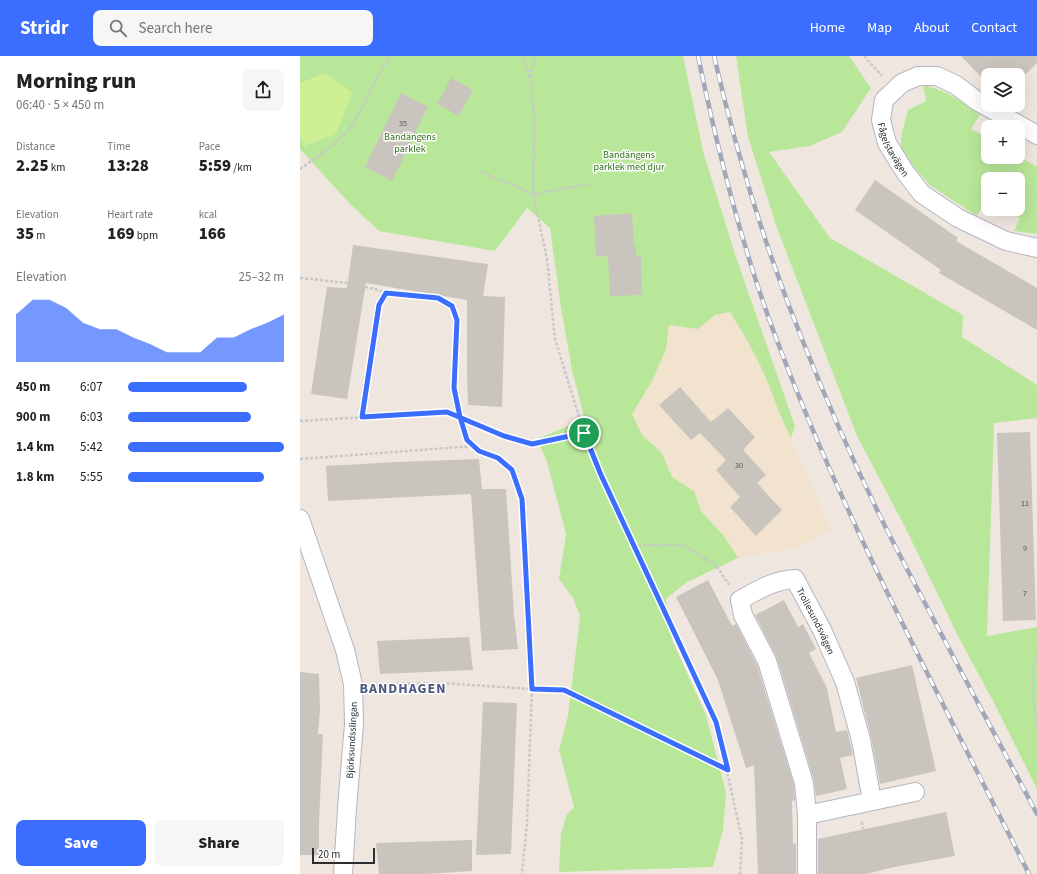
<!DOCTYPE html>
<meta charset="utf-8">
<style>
body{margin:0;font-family:"Source Sans 3",sans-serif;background:#f6f6f6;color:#222;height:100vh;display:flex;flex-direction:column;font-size:15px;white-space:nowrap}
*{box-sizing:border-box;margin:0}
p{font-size:13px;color:#767676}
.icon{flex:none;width:22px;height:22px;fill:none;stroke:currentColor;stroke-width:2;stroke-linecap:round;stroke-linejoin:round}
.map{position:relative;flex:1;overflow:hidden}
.details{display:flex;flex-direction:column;background:#fff;width:300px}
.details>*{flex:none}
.buttons{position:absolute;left:681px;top:12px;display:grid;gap:8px}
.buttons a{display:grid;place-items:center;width:44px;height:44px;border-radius:8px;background:#fff;box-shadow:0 4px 16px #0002;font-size:20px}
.scale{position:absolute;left:12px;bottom:10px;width:63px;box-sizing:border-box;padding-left:4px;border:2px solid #2d2d2d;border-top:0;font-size:11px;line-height:14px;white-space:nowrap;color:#2d2d2d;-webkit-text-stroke:3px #fff;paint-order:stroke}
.pin{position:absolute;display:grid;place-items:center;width:34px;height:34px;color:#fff;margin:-17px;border:2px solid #fff;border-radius:50%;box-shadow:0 1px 4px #0007}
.round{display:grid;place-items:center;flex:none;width:42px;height:42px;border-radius:8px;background:#f6f6f6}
.summary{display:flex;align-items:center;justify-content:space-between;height:68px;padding:0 16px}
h1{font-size:22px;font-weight:800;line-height:30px}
.figures{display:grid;grid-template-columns:repeat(3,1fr);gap:6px;height:68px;padding:4px 16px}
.figures div{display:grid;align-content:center}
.figures b{font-size:17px;font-weight:800}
.figures small{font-size:11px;font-weight:400}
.figures p{font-size:11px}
.chart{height:112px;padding:8px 16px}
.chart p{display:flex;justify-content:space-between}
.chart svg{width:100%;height:72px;margin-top:4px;fill:#3b6dff;opacity:.7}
.action{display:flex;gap:8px;margin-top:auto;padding:8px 16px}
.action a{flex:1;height:46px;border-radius:8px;background:#3b6dff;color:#fff;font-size:16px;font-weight:800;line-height:46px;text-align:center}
.action a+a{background:#f6f6f6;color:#222}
ul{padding:0 16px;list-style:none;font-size:13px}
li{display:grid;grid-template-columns:64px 48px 1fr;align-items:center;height:30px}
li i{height:10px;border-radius:5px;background:#3b6dff}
header{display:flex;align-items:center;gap:24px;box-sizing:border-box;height:56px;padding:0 20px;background:#3b6dff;color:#fff}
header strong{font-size:19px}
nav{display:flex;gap:22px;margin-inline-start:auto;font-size:14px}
.search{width:280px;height:36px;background:#f6f6f6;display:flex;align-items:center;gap:10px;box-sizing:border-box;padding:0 14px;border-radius:8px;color:#767676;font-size:15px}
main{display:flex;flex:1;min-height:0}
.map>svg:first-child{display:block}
</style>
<header>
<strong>Stridr</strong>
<div class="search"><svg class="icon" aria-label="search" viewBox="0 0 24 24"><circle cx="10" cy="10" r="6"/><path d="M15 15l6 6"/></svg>Search here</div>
<nav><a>Home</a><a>Map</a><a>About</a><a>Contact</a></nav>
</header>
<main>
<section class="details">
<div class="summary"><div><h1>Morning run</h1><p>06:40 · 5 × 450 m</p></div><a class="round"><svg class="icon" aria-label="share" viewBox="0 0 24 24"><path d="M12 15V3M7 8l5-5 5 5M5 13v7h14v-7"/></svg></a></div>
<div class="figures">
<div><p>Distance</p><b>2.25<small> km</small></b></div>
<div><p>Time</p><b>13:28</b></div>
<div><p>Pace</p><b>5:59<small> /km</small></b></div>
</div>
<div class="figures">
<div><p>Elevation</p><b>35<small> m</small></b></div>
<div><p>Heart rate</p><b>169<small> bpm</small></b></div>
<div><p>kcal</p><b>166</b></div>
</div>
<div class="chart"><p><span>Elevation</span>25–32 m</p>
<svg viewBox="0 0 160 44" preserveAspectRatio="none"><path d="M0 44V15L10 6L20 6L30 11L40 20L50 24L60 24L70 29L80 33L90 38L100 38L110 38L120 29L130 29L140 24L150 20L160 15V44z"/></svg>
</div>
<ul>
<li><b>450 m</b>6:07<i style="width:76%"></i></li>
<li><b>900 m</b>6:03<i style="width:79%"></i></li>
<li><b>1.4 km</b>5:42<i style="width:100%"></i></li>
<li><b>1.8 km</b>5:55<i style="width:87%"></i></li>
</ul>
<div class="action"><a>Save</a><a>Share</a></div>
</section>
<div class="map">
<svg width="737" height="818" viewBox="0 0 737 818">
<rect width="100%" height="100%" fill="#efe7df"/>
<!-- education -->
<polygon fill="#f1e3ce" points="430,256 447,282 469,330 481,363 491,382 531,474 498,492 438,502 424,480 401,455 394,435 372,421 362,397 342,379 332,358 351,260 398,273 415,259"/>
<!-- green -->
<g fill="#b9e799">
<path d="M0,0h383l21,99 33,105 58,166 -4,12c-9,-17 -15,-34 -22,-52 -10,-26 -24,-50 -39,-74l-15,3 -17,14 -29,-4 -3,25 -14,31 -20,33 10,21 20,18 10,24 22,14 7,20 23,25 14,22 -51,24 -21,17 6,41 34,75 20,78 -3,37 -10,37 -154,5 2,-38 6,-20 7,-7 -15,-57 9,-34 12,-100 -7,-18 -14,-19 7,-45 -19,-72 -10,-23 29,-12 18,-10 -12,-47 -11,-62 -11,-80 -23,-20 -32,43 -116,-20 -30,-28 -49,-54z"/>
<polygon points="436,0 549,0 571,32 542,76 510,90 469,96 530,182 663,259 662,281 737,329 737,362 694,367 687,580 737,571 737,733 692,643 659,582 605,471 557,380 477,172 448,81"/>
<path d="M623,29c25,6 37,15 57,30l-9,14 17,9v19h30v-1l18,10 1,-1v68l-2,1 -21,-3 6,-13 -18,-9h16v-30h-30v23l-3,-1 -8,15 -46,-30 -20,-22 -10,-15v-13l7,-26 18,-9z"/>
</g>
<!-- pitch -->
<polygon fill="#cfef94" points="26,17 52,37 36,78 4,90 0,79 0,27"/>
<!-- building -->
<g fill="#cac4be">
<polygon points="661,0 737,0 737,7 718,26 718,19 688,19 688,28"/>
<polygon points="151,22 173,34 159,60 137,48"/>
<polygon points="101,37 128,51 92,125 65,111"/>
<polygon points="575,124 658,182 656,185 737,232 737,274 639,217 641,214 555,154"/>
<polygon points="332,157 334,190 336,190 336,199 341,200 342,239 310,240 308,200 296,201 294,160"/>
<polygon points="53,189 188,208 183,240 205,241 202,351 168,349 167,318 167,244 66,227 47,343 11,338 27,231 47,232"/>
<polygon points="380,331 411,366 428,352 455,381 443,394 466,419 457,427 482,454 456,480 430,451 440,441 416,414 426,404 400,377 391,384 359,349"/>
<polygon points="730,376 736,564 703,565 697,377"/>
<polygon points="179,403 182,433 206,433 214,559 218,593 182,595 171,438 28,445 26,410 97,406"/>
<polygon points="408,524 432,570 436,568 457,609 494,729 495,744 492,745 493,788 496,787 496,818 458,818 454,709 446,712 418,624 376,541"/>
<polygon points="484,544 498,571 503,568 516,593 509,597 527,632 536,676 547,674 553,699 540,702 547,733 516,740 514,724 477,602 455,559"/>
<polygon points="169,581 173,614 80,618 77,585"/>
<polygon points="612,609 636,715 580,728 571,681 556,622"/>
<polygon points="0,616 19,618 20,653 18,678 23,678 19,767 19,799 0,799"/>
<polygon points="183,646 217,647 211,798 176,799"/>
<polygon points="646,756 655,800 594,811 566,818 518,818 518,783"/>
<polygon points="172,784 172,815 126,818 79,818 76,787"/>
</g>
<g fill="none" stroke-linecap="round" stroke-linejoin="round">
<!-- street casing -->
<g stroke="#b3b6c1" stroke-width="20">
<g id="street">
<path id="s1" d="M737,79l-60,-34 -21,-16 -19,-9h-19l-16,7 -18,17 -3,20 6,23 18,29 17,22 36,24 48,23 31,7"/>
<polyline points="0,463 45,594 53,628 54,668 47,752 43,818"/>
<path id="s2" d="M507,759l-3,-32 -37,-122 -24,-46 -3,-15c18,-10 34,-20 55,-21l27,51 23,52 16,58 11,61"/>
<polyline points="507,818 507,759 615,736"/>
</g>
</g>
<!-- path -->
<g stroke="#c8c8c8" stroke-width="2.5" stroke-dasharray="3 2" stroke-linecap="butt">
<polyline points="223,0 232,29 234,61 233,138 247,203 255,283 284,377 301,419 416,666 442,783 440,818"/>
<polyline points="564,0 582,20"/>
<polyline points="230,21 234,0"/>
<polyline points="0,113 24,96 50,73 89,0"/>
<polyline points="179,115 233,138 290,128"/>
<polyline points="0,222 48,227"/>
<polyline points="65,231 75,233 86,237"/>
<polyline points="62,361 79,249 86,237 139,242 152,250 157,264 154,332 160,361 167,384 179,395 198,402 212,414 222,443 232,633 264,634 428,714"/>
<polyline points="0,365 147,356 204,380 232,388 284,377"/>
<polyline points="0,403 173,390"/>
<polyline points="333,489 382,489 416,509 429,529"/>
<path d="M737,599c-9,22 -2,49 0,72"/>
<polyline points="72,628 142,627 232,633 227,767 222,818"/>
<polyline points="562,766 563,773"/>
</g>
<!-- street -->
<use href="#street" stroke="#fff" stroke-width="18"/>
<!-- rail casing -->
<g stroke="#a1a6b8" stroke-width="4.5">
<g id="rail">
<path d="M398,0c21,100 46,200 83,295 69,181 162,351 248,523"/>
<path d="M414,0c23,100 53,198 92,293 26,65 55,130 87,193 47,91 96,181 144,272"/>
</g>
</g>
<!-- rail -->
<use href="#rail" stroke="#fff" stroke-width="3" stroke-dasharray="9" stroke-linecap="butt"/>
</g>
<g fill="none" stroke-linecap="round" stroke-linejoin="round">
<!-- route casing -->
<g stroke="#fff" stroke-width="8">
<polyline id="route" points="284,377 232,388 204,380 147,356 62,361 79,249 86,237 138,242 152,250 157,264 154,332 160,361 167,384 179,395 198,402 212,414 222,443 232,633 264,634 428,714 416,666 301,419 284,377"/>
</g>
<!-- route -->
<use href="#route" stroke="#3b6dff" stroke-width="5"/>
</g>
<g text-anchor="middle" stroke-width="3" stroke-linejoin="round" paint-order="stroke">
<!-- number labels -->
<g font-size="8" fill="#545351">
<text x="103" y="70">35</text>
<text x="439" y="412">30</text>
<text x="725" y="450">11</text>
<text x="725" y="495">9</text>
<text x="725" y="540">7</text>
</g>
<!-- park labels -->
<g font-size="10" fill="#306f17" stroke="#fff">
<text x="110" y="84">Bandängens<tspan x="110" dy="12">parklek</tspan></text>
<text x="329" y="102">Bandängens<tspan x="329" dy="12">parklek med djur</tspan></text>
</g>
<!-- street labels -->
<g font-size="10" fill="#2d2d2d" stroke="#fff">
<text dy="4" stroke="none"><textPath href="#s1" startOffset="230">Fågelstavägen</textPath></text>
<text dy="4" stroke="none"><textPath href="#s2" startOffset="333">Trollesundsvägen</textPath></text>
<text transform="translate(51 684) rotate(-87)" y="4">Björksundsslingan</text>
</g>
<!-- district labels -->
<g font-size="14" font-weight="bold" letter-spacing="1" fill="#4a5780" stroke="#fff">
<text x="103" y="637">BANDHAGEN</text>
</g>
</g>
</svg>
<div class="buttons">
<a><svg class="icon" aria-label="layers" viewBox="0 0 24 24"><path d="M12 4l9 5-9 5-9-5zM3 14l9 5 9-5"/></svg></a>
<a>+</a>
<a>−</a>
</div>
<div class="scale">20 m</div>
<div class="pin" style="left:284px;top:377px;background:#1e9e55"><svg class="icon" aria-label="arrive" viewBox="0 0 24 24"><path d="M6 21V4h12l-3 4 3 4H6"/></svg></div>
</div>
</main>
